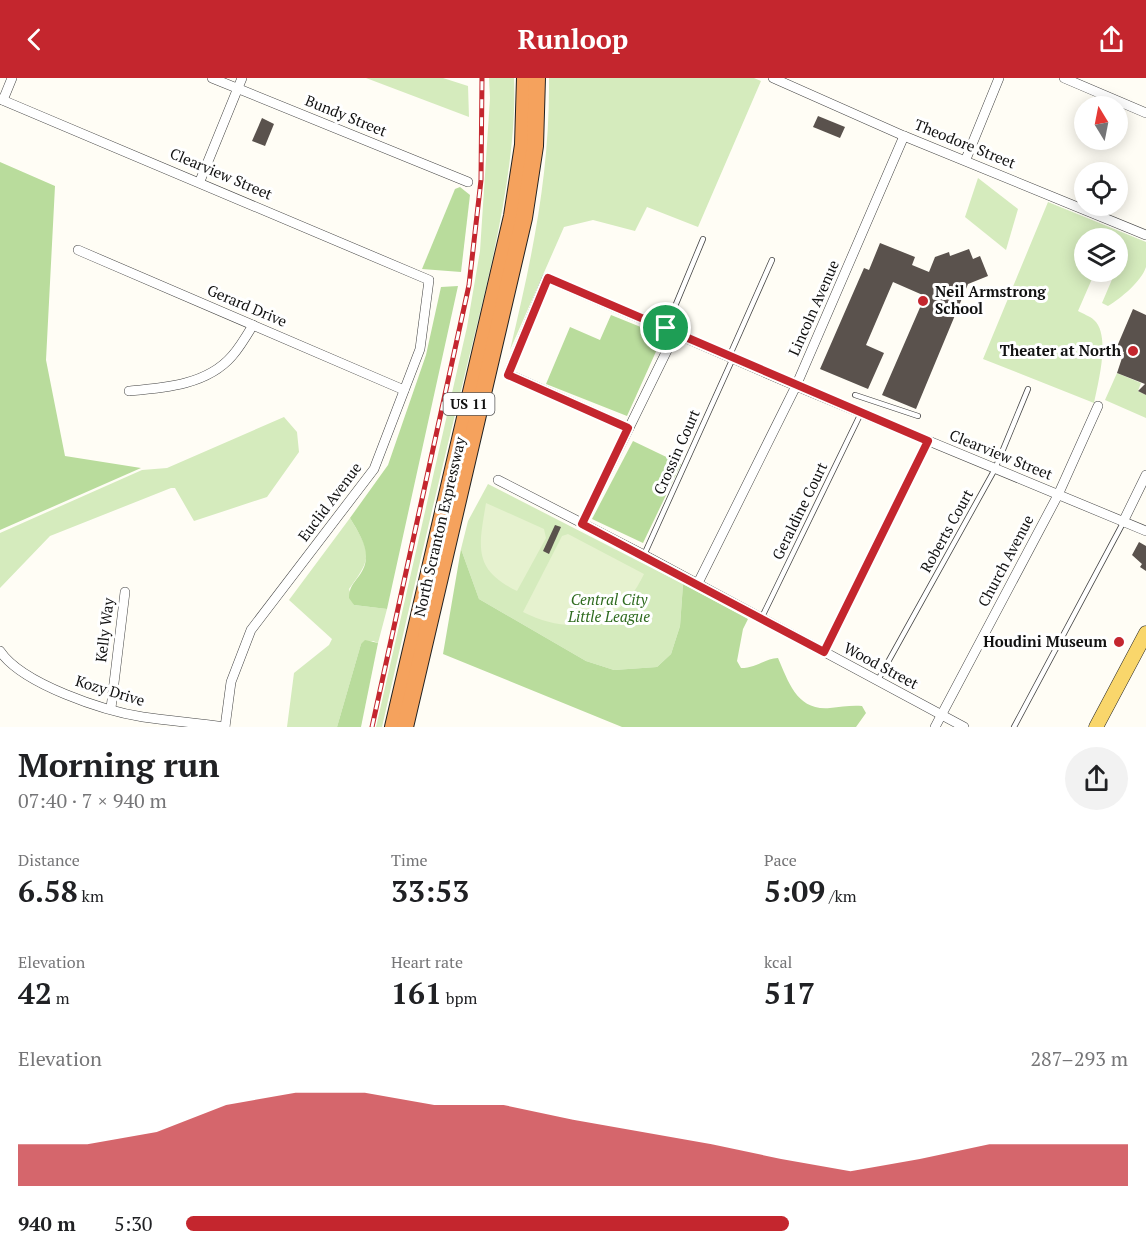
<!DOCTYPE html>
<meta charset="utf-8">
<style>
body{margin:0;font-family:"PT Serif",serif;background:#f2f2f2;color:#202124;height:100vh;display:flex;flex-direction:column;font-size:22px;white-space:nowrap}
*{box-sizing:border-box;margin:0}
p{font-size:20px;color:#757577}
.icon{flex:none;width:33px;height:33px;fill:none;stroke:currentColor;stroke-width:2;stroke-linecap:round;stroke-linejoin:round}
.map{position:relative;height:649px;overflow:hidden}
.side{display:flex;flex-direction:column;background:#fff;flex:1}
.side>*{flex:none}
.needle{width:39px;rotate:350deg}
.buttons{position:absolute;left:1074px;top:18px;display:grid;gap:12px}
.buttons a{display:grid;place-items:center;width:54px;height:54px;border-radius:50%;background:#fff;box-shadow:0 3px 15px #0003;font-size:30px}
.pin{position:absolute;display:grid;place-items:center;width:51px;height:51px;color:#fff;margin:-26px;border:3px solid #fff;border-radius:50%;box-shadow:0 2px 6px #0007}
.round{display:grid;place-items:center;flex:none;width:63px;height:63px;border-radius:32px;background:#f2f2f2}
.summary{display:flex;align-items:center;justify-content:space-between;height:102px;padding:0 18px}
h1{font-size:33px;font-weight:700;line-height:45px}
.metrics{display:grid;grid-template-columns:repeat(3,1fr);gap:9px;height:102px;padding:6px 18px}
.metrics div{display:grid;align-content:center}
.metrics b{font-size:30px;font-weight:700}
.metrics small{font-size:16px;font-weight:400}
.metrics p{font-size:16px}
.chart{height:168px;padding:12px 18px}
.chart p{display:flex;justify-content:space-between}
.chart svg{width:100%;height:108px;margin-top:6px;fill:#c4262e;opacity:.7}
ul{padding:0 18px;list-style:none;font-size:20px}
li{display:grid;grid-template-columns:96px 72px 1fr;align-items:center;height:45px}
li i{height:15px;border-radius:8px;background:#c4262e}
header{display:flex;justify-content:space-between;align-items:center;height:78px;padding:0 18px;background:#c4262e;color:#fff;font-size:27px;font-weight:700}
.map>svg:first-child{display:block}
</style>
<header><svg class="icon" aria-label="back" viewBox="0 0 24 24"><path d="M15 5l-7 7 7 7"/></svg>Runloop<svg class="icon" aria-label="share" viewBox="0 0 24 24"><path d="M12 15V3M7 8l5-5 5 5M5 13v7h14v-7"/></svg></header>
<div class="map">
<svg width="1146" height="649" viewBox="0 0 1146 649">
<rect width="100%" height="100%" fill="#fffdf5"/>
<!-- green -->
<g fill="#d5ebbd">
<polygon points="366,0 443,0 468,8 469,39"/>
<path d="M489,0h25c4,93 -29,213 -51,304 -28,114 -55,230 -81,345h-6l91,-400 13,-76 10,-153z"/>
<path d="M549,0h205l7,3 -63,146 -51,-20 -12,24 -42,-11 -29,7 -54,123c22,-92 40,-176 39,-272z"/>
<polygon points="978,100 1018,131 1006,172 965,139"/>
<path d="M1048,124l98,40c0,7 0,18 0,25 -5,15 -25,31 -38,39l-6,-3 20,-47 -4,-3v-15h-34v34h11l-17,39c5,3 12,5 16,9 17,15 4,63 0,83l-111,-44z"/>
<polygon points="1117,295 1141,305 1138,313 1146,317 1146,340 1105,322"/>
<polygon points="284,339 297,354 299,374 267,419 194,443 175,410 171,410 50,458 0,510 0,455 142,392 167,390"/>
<polygon points="488,406 683,506 680,548 671,576 657,589 614,592 586,583 479,521 461,471 468,443"/>
<path d="M350,440c21,35 23,39 -1,71l5,16 33,4 -9,34 -5,-2 -12,3 -24,83h-50l7,-54 35,-28 3,-6 -43,-39z"/>
</g>
<!-- forest -->
<g fill="#b9dc9c">
<polygon points="0,84 55,108 46,282 65,378 141,390 0,452"/>
<polygon points="460,109 470,117 461,194 422,191 455,111"/>
<path d="M458,208l-71,323 -33,-4 -5,-7c0,-10 4,-14 10,-22 15,-20 3,-38 -9,-58l38,-53 38,-110 15,-68z"/>
<polygon points="611,237 663,258 627,338 546,306 570,249 600,262"/>
<polygon points="633,363 681,386 643,465 592,441"/>
<path d="M461,471l18,50 107,62 28,9 43,-3 14,-13 9,-28 3,-42 65,35 -5,10 -6,32 4,7c15,0 23,-9 37,-10 11,25 19,53 52,50 11,-1 21,-3 32,-2l4,7 -10,14h-234l-179,-73z"/>
<polygon points="365,562 378,565 361,649 337,649 361,566"/>
</g>
<!-- pitch -->
<g fill="#e6f2cf">
<path d="M486,425l58,26 2,9 -29,53c-45,-22 -38,-45 -31,-88z"/>
<path d="M568,456l76,40c-25,53 -71,63 -121,38l39,-76z"/>
</g>
<!-- building -->
<g fill="#5a524d">
<polygon points="818,38 845,49 840,60 813,49"/>
<polygon points="262,40 274,46 265,68 252,63"/>
<polygon points="880,165 915,179 912,187 929,194 935,179 949,174 950,178 969,171 973,181 980,178 988,198 968,206 916,331 882,317 925,218 893,204 866,267 884,275 868,311 820,291 864,190 869,192"/>
<polygon points="1133,231 1146,237 1146,317 1138,313 1145,306 1117,295 1124,274 1116,271"/>
<polygon points="555,447 561,449 549,476 543,473"/>
<polygon points="1139,464 1146,468 1146,493 1140,489 1142,486 1132,477"/>
</g>
<g fill="none" stroke-linecap="round" stroke-linejoin="round">
<!-- service casing -->
<g stroke="#444" stroke-width="6">
<g id="service">
<polyline points="666,250 703,161"/>
<polyline points="729,279 772,182"/>
<polyline points="855,317 918,338"/>
<polyline points="644,477 733,280"/>
<polyline points="762,539 861,335"/>
<polyline points="878,602 995,391 1028,311"/>
<polyline points="1014,649 1123,445"/>
</g>
</g>
<!-- minor casing -->
<g stroke="#444" stroke-width="10">
<g id="minor">
<polyline points="212,0 468,104"/>
<polyline points="773,0 904,58 1146,157"/>
<polyline points="1064,0 1146,35"/>
<polyline points="0,21 429,202 420,271 374,391 251,552 231,604 225,649"/>
<polyline points="3,22 12,0"/>
<polyline points="966,81 999,0"/>
<polyline points="200,103 242,0"/>
<polyline points="78,172 404,312"/>
<path d="M129,313c35,-3 78,-6 103,-35 8,-9 15,-21 21,-31"/>
<polyline points="629,350 508,296 547,200 796,308 1146,453"/>
<polyline points="498,402 644,477 964,649"/>
<polyline points="1123,444 1146,397"/>
<polyline points="582,446 676,254"/>
<polyline points="697,507 796,308 904,58"/>
<path d="M0,573c22,33 104,60 143,66 27,4 55,6 82,10"/>
<polyline points="824,574 928,363"/>
<polyline points="111,630 125,514"/>
<polyline points="935,649 1058,417 1098,328"/>
</g>
</g>
<!-- primary casing -->
<g stroke="#222" stroke-width="15">
<polyline id="primary" points="1096,649 1146,555"/>
</g>
<!-- motorway casing -->
<g stroke="#222" stroke-width="18">
<g id="motorway">
<polyline points="393,649 512,138 523,67 525,0"/>
<polyline points="405,649 524,140 535,68 537,0"/>
</g>
</g>
<!-- service -->
<use href="#service" stroke="#fff" stroke-width="4.5"/>
<!-- minor -->
<use href="#minor" stroke="#fff" stroke-width="9"/>
<!-- primary -->
<use href="#primary" stroke="#f9d66b" stroke-width="14"/>
<!-- motorway -->
<use href="#motorway" stroke="#f5a25d" stroke-width="16"/>
<!-- rail casing -->
<g stroke="#c4262e" stroke-width="5">
<polyline id="rail" points="372,649 469,207 481,102 482,0"/>
</g>
<!-- rail -->
<use href="#rail" stroke="#fff" stroke-width="3" stroke-dasharray="9" stroke-linecap="butt"/>
</g>
<g fill="none" stroke-linecap="round" stroke-linejoin="round">
<!-- route casing -->
<g stroke="#fff" stroke-width="12">
<polygon id="route" points="548,200 928,363 824,574 582,446 628,350 508,297"/>
</g>
<!-- route -->
<use href="#route" stroke="#c4262e" stroke-width="8"/>
</g>
<!-- markers -->
<g fill="#c4262e" stroke="#fff" stroke-width="2">
<circle cx="923" cy="223" r="6"/>
<circle cx="1133" cy="273" r="6"/>
<circle cx="1119" cy="564" r="6"/>
</g>
<g text-anchor="middle" stroke-width="6" stroke-linejoin="round" paint-order="stroke">
<!-- shield labels -->
<rect fill="#fff" stroke="#585858" stroke-width="1.5" x="443.5" y="315" width="51" height="22" rx="4.5"/>
<g font-size="14" font-weight="bold" fill="#111">
<text x="469" y="331">US 11</text>
</g>
<!-- street labels -->
<g font-size="15" fill="#111" stroke="#fff">
<text transform="translate(346 38) rotate(22)" y="5">Bundy Street</text>
<text transform="translate(965 66) rotate(22)" y="5">Theodore Street</text>
<text transform="translate(221 96) rotate(23)" y="5">Clearview Street</text>
<text transform="translate(247 228) rotate(23)" y="5">Gerard Drive</text>
<text transform="translate(814 230) rotate(-66)" y="5">Lincoln Avenue</text>
<text transform="translate(677 374) rotate(-66)" y="5">Crossin Court</text>
<text transform="translate(1001 377) rotate(22)" y="5">Clearview Street</text>
<text transform="translate(330 424) rotate(-53)" y="5">Euclid Avenue</text>
<text transform="translate(800 433) rotate(-64)" y="5">Geraldine Court</text>
<text transform="translate(440 449) rotate(-77)" y="5">North Scranton Expressway</text>
<text transform="translate(947 453) rotate(-61)" y="5">Roberts Court</text>
<text transform="translate(1006 483) rotate(-62)" y="5">Church Avenue</text>
<text transform="translate(105 552) rotate(-83)" y="5">Kelly Way</text>
<text transform="translate(881 588) rotate(28)" y="5">Wood Street</text>
<text transform="translate(110 613) rotate(17)" y="5">Kozy Drive</text>
</g>
<!-- poi labels -->
<g font-size="15" font-weight="bold" fill="#111" stroke="#fff" text-anchor="end">
<text x="935" y="219" text-anchor="start">Neil Armstrong<tspan x="935" dy="17">School</tspan></text>
<text x="1121" y="278">Theater at North</text>
<text x="1107" y="569">Houdini Museum</text>
</g>
<!-- park labels -->
<g font-size="15" font-style="italic" fill="#2f6b1f" stroke="#fff">
<text x="609" y="527">Central City<tspan x="609" dy="17">Little League</tspan></text>
</g>
</g>
</svg>
<div class="buttons">
<a><svg class="needle" viewBox="-14 -14 28 28"><path d="M0-13l5 13h-10z" fill="#e53935"/><path d="M0 13l5-13h-10z" fill="#757577"/></svg></a>
<a><svg class="icon" aria-label="locate" viewBox="0 0 24 24"><circle cx="12" cy="12" r="6"/><path d="M12 2v4M12 18v4M2 12h4M18 12h4"/></svg></a>
<a><svg class="icon" aria-label="layers" viewBox="0 0 24 24"><path d="M12 4l9 5-9 5-9-5zM3 14l9 5 9-5"/></svg></a>
</div>
<div class="pin" style="left:666px;top:250px;background:#1e9e55"><svg class="icon" aria-label="arrive" viewBox="0 0 24 24"><path d="M6 21V4h12l-3 4 3 4H6"/></svg></div>
</div>
<section class="side">
<div class="summary"><div><h1>Morning run</h1><p>07:40 · 7 × 940 m</p></div><a class="round"><svg class="icon" aria-label="share" viewBox="0 0 24 24"><path d="M12 15V3M7 8l5-5 5 5M5 13v7h14v-7"/></svg></a></div>
<div class="metrics">
<div><p>Distance</p><b>6.58<small> km</small></b></div>
<div><p>Time</p><b>33:53</b></div>
<div><p>Pace</p><b>5:09<small> /km</small></b></div>
</div>
<div class="metrics">
<div><p>Elevation</p><b>42<small> m</small></b></div>
<div><p>Heart rate</p><b>161<small> bpm</small></b></div>
<div><p>kcal</p><b>517</b></div>
</div>
<div class="chart"><p><span>Elevation</span>287–293 m</p>
<svg viewBox="0 0 160 44" preserveAspectRatio="none"><path d="M0 44V27L10 27L20 22L30 11L40 6L50 6L60 11L70 11L80 17L90 22L100 27L110 33L120 38L130 33L140 27L150 27L160 27V44z"/></svg>
</div>
<ul>
<li><b>940 m</b>5:30<i style="width:64%"></i></li>
</ul>
</section>
